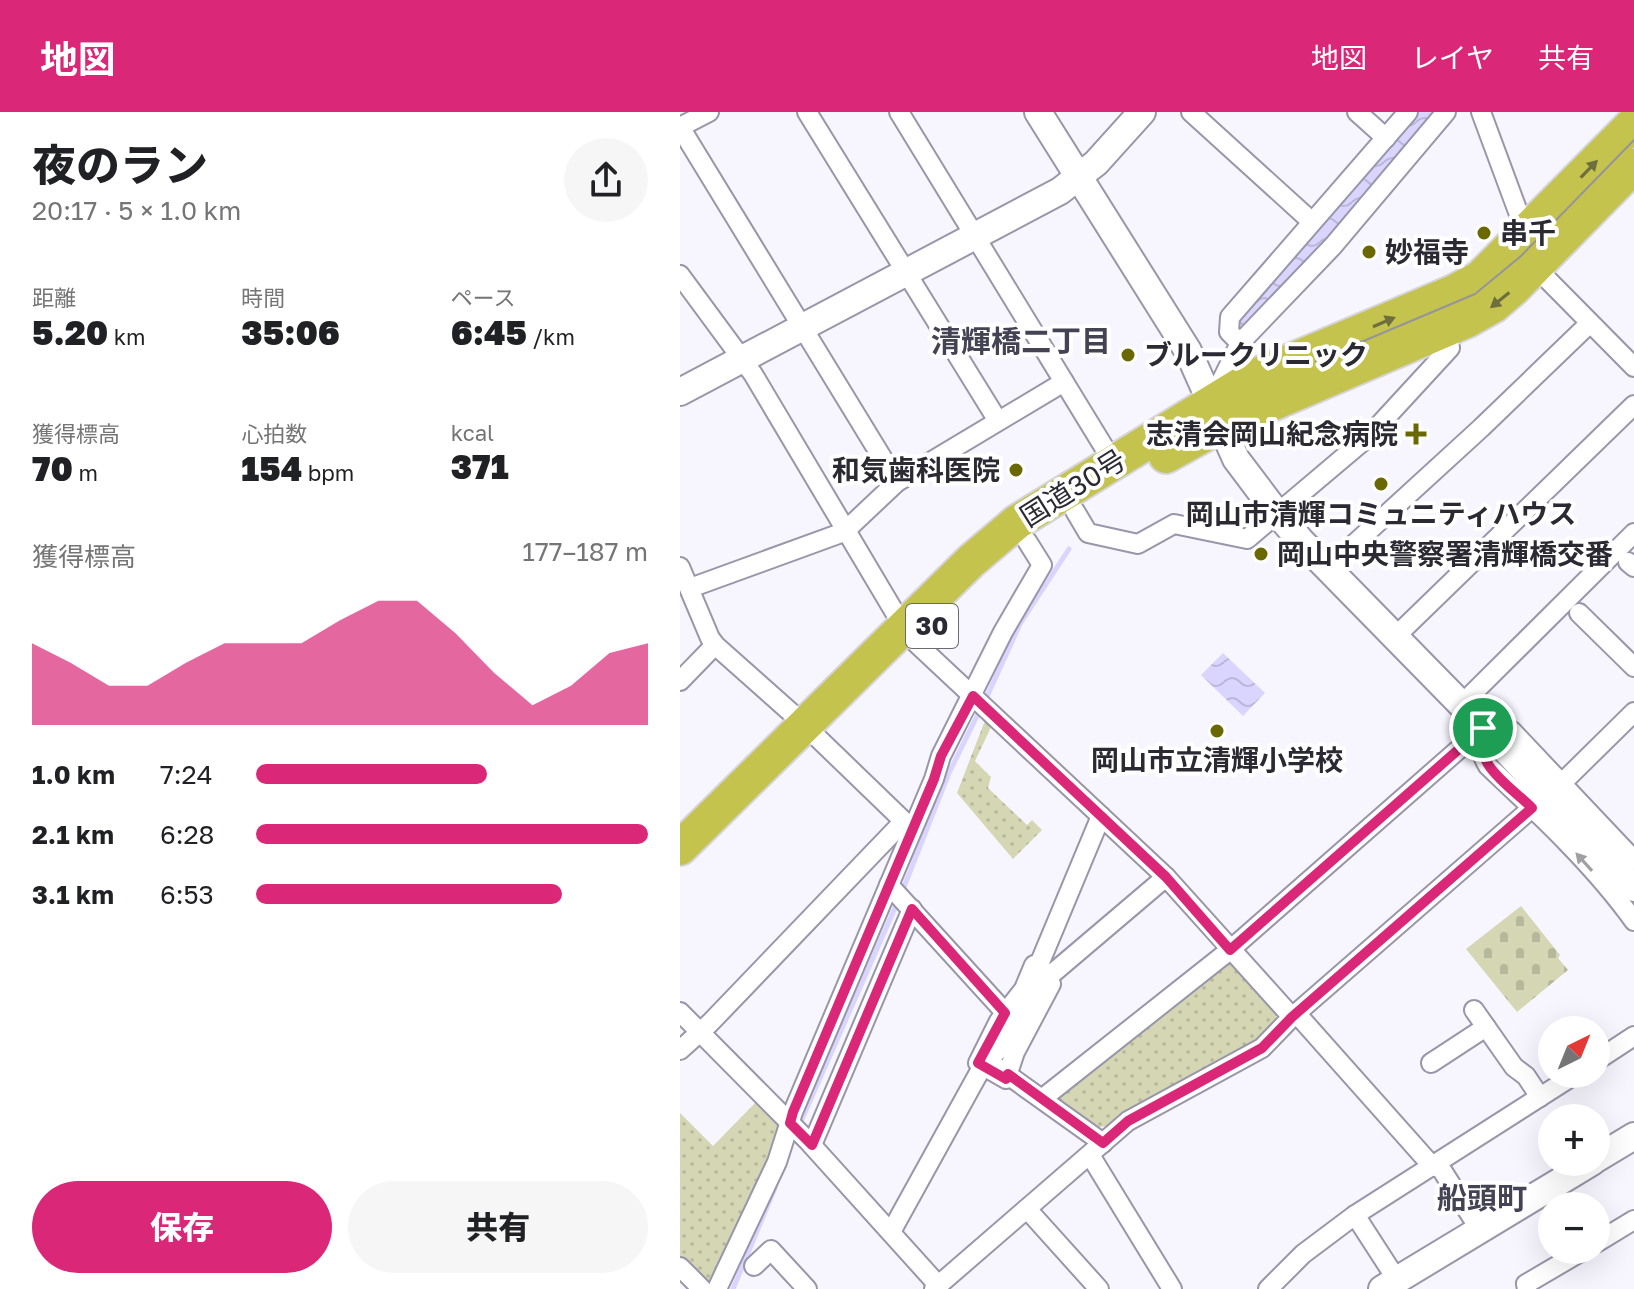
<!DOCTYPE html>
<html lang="ja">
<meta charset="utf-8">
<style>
body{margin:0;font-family:"Golos Text","Noto Sans JP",sans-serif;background:#f6f6f6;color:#202124;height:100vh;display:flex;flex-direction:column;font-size:30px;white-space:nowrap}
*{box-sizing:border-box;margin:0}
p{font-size:26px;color:#757577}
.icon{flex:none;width:44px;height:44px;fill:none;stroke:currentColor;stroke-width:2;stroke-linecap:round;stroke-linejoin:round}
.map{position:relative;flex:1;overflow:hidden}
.drawer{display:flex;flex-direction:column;background:#fff;width:680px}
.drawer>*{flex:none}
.needle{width:52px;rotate:43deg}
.buttons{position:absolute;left:858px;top:904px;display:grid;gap:16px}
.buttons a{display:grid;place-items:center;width:72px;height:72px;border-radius:50%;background:#fff;box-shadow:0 8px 32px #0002;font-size:40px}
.pin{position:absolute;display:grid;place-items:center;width:68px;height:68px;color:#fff;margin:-34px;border:4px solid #fff;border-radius:50%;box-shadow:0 2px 8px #0007}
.round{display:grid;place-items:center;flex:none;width:84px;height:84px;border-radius:42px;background:#f6f6f6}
.summary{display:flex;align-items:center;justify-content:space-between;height:136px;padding:0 32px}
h1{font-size:44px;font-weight:800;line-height:60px}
.figures{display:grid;grid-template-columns:repeat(3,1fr);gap:12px;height:136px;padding:8px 32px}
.figures div{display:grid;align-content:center}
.figures b{font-size:34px;font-weight:800}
.figures small{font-size:22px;font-weight:400}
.figures p{font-size:22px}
.chart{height:224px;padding:16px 32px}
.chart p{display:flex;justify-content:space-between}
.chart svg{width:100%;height:144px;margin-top:8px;fill:#db2777;opacity:.7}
.action{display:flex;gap:16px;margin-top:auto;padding:16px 32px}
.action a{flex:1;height:92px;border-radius:48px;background:#db2777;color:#fff;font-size:32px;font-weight:800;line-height:92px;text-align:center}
.action a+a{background:#f6f6f6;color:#202124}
ul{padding:0 32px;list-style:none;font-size:26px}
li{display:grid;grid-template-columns:128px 96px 1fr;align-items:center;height:60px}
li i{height:20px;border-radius:10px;background:#db2777}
header{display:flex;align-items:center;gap:48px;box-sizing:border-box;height:112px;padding:0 40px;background:#db2777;color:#fff}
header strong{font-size:38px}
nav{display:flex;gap:44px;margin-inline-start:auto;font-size:28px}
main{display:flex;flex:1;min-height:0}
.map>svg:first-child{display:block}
</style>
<header>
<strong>地図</strong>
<nav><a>地図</a><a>レイヤ</a><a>共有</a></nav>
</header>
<main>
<section class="drawer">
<div class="summary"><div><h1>夜のラン</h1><p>20:17 · 5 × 1.0 km</p></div><a class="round"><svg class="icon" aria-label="share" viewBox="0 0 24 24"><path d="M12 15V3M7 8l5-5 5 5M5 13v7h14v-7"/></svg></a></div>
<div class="figures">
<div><p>距離</p><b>5.20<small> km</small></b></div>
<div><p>時間</p><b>35:06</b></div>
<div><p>ペース</p><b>6:45<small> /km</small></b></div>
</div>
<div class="figures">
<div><p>獲得標高</p><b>70<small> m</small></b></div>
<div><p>心拍数</p><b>154<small> bpm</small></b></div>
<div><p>kcal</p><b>371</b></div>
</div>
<div class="chart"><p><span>獲得標高</span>177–187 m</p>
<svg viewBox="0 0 160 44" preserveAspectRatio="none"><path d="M0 44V19L10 25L20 32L30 32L40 25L50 19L60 19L70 19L80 12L90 6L100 6L110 16L120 28L130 38L140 32L150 22L160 19V44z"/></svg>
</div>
<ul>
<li><b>1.0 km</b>7:24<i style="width:59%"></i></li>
<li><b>2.1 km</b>6:28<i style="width:100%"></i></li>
<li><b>3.1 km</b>6:53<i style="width:78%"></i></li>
</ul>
<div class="action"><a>保存</a><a>共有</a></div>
</section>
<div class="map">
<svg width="954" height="1177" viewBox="0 0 954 1177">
<defs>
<pattern id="cemetery-stones" width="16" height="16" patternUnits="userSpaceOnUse" patternTransform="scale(2)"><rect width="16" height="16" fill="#d4d6b4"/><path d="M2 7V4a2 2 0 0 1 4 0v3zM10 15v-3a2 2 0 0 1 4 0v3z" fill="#b6b89b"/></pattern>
<pattern id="park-dots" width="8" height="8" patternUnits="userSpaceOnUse" patternTransform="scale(2)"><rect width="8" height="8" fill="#d4d6b4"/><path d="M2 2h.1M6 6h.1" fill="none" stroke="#b6b89b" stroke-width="1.8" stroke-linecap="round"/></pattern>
<pattern id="water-waves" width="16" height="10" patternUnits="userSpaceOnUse" patternTransform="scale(2)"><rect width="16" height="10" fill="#dad5ff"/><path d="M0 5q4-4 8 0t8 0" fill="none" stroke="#bbb7db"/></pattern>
</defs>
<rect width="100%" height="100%" fill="#f7f6fe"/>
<!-- cemetery -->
<polygon fill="url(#cemetery-stones)" points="841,794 880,843 878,846 888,858 837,900 786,837"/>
<!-- park -->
<g fill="url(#park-dots)">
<polygon points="306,606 313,611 295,649 311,665 308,676 347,713 352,708 362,718 333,747 277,681"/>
<polygon points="542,851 555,852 596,899 596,909 577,929 440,1002 429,1014 418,1015 378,989 377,983"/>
<polygon points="78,988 100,1011 101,1024 33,1174 28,1174 0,1147 0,1001 33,1034"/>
</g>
<!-- water -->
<g fill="url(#water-waves)">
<polygon points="739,0 756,0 673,101 568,216 555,212"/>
<polygon points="543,541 585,581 563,604 521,563"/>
</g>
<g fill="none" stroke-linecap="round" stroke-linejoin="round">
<!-- stream -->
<g stroke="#dad5ff" stroke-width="5">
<polyline points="305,589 340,512 389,437"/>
<polyline points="222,780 269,661 300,598"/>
<polyline points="119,1014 218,789"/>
<polyline points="53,1177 95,1076"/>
</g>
<!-- street casing -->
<g stroke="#9896a9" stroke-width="22">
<g id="street">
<polyline points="127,0 318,309"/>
<polyline points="219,0 433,350"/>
<polyline points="511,0 631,109"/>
<polyline points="677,0 706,26"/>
<polyline points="801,0 847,124"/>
<polyline points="0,15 217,370"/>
<polyline points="0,15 29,0"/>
<polyline points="857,148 866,166 954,255"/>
<polyline points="0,163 73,262 224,516 236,531 486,765 612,905"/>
<polyline points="560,231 653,134 766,0"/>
<polyline points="534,284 560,231 549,220 550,205 728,0"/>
<polyline points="395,399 408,421 458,432 494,412 567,427 689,324 770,236 767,217"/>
<polyline points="948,450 954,455"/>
<polyline points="0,455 30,526 35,533 116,605 232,717"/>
<polyline points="648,456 801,316 910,211"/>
<polyline points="10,476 164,420 217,370 384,270"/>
<polyline points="899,501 954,555"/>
<polyline points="715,525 954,293"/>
<polyline points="0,569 35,533"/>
<polyline points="781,593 954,421"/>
<path d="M803,616c-4,15 -3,25 5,38 51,48 105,98 146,155"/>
<polyline points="882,671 954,600"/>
<polyline points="209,773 331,907"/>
<polygon points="354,853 364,859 371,872 335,940 326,967 298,951 319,909 344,877"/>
<polyline points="360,872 486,765"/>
<polyline points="794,898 834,955 846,964 860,985"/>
<polyline points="0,900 128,1029 258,1173"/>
<polyline points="616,901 753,1055"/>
<polyline points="0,938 30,911 223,710"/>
<polyline points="916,949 954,924"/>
<polyline points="751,951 806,915"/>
<polyline points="318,956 423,1031"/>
<polyline points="363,986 550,838 803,616 821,612 832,619 954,748"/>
<polyline points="132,1033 232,797"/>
<polyline points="410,1043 492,1177"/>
<polyline points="758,1052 800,1118"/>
<polyline points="347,1097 419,1177"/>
<polyline points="675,1103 717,1168"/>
<polyline points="211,1120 301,957 317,939 348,879 421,704"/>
<polyline points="916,1131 954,1108"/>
<polyline points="74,1154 91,1138 127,1177"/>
<polyline points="0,1155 22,1177"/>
<polyline points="37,1177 97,1050 113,1000 254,667 261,644 323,520 362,453 347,429"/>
<polyline points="254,1177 448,1009 582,936 612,905 852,696"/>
<polyline points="588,1177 623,1142 675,1103 896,962"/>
<polyline points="847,1177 846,1172 904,1138"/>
</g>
</g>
<!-- secondary casing -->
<g stroke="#9896a9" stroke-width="30">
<g id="secondary">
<polyline points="358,0 508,239 556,347 596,400 621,429 821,633 954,776"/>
<polyline points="0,280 380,79 416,51 462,0"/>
<polyline points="916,1047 954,1024"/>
<polyline points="702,1177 912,1050"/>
</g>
</g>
<!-- highway casing -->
<g stroke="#d5d4d6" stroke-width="38">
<g id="highway">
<polyline points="486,344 542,313 788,208 813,194 834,176 954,54"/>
<polyline points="0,736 291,449 337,410 575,264 774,180 800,166 954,11"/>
</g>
</g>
<!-- street -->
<use href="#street" stroke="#fff" stroke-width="18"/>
<!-- secondary -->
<use href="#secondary" stroke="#fff" stroke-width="26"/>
<!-- highway -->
<use href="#highway" stroke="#c3c34d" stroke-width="34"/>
<!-- tram -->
<polyline stroke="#95949c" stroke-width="2" points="636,249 795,182 841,144 954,28"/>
</g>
<!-- one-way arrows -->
<defs><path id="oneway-solid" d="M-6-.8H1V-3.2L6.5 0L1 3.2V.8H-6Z" transform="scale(2)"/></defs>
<g fill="#6f6f3e">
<use href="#oneway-solid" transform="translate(909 57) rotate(-46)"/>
<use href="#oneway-solid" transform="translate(820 188) rotate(141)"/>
<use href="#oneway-solid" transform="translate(704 210) rotate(-23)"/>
</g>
<use fill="#a09fa3" href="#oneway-solid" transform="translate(904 750) rotate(-132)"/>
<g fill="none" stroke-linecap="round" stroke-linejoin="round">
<!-- route casing -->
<g stroke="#fff" stroke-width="16">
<path id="route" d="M293,584l193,181 64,73 253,-222c-11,37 26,57 49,80l-240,209 -30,31 -134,73 -25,22 -95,-69 -2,5 -28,-16 27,-50 -93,-104 -100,236 -22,-22 3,-11 141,-333 7,-23z"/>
</g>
<!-- route -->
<use href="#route" stroke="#db2777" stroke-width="10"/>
</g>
<!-- markers -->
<g fill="#696803" stroke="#fff" stroke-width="3">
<circle cx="804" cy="121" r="8"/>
<circle cx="689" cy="140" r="8"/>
<circle cx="448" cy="243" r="8"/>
<path d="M732 310h8v8h8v8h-8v8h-8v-8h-8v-8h8z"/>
<circle cx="336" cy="358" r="8"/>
<circle cx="701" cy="372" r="8"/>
<circle cx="581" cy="442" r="8"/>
<circle cx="537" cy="619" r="8"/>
</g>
<g text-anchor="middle" stroke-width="8" stroke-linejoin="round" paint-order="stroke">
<!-- shield labels -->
<rect fill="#fff" stroke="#6b6a70" stroke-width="2" x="226" y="492" width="52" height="44" rx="6"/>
<g font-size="26" font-weight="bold" fill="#2b2a32">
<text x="252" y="523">30</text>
</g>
<!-- poi labels -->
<g font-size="28" font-weight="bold" fill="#2b2a32" stroke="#fff" text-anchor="start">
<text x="820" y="131">串千</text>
<text x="705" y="150">妙福寺</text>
<text x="464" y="253">ブルークリニック</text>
<text x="718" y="332" text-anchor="end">志清会岡山紀念病院</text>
<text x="320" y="368" text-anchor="end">和気歯科医院</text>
<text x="701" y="412" text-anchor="middle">岡山市清輝コミュニティハウス</text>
<text x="597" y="452">岡山中央警察署清輝橋交番</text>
<text x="537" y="658" text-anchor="middle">岡山市立清輝小学校</text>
</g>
<!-- street labels -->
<g font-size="28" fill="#2b2a32" stroke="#fff">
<text transform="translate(393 376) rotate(-32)" y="10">国道30号</text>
</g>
<!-- neighbourhood labels -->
<g font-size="30" font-weight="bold" fill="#444353" stroke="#fff">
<text x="341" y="240">清輝橋二丁目</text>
<text x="802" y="1097">船頭町</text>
</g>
</g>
</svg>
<div class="buttons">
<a><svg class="needle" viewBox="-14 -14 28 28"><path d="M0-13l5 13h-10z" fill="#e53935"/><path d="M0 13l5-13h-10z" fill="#757577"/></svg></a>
<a>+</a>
<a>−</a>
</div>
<div class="pin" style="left:803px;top:616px;background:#1e9e55"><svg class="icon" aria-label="arrive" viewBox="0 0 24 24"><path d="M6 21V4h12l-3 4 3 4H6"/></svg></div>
</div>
</main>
